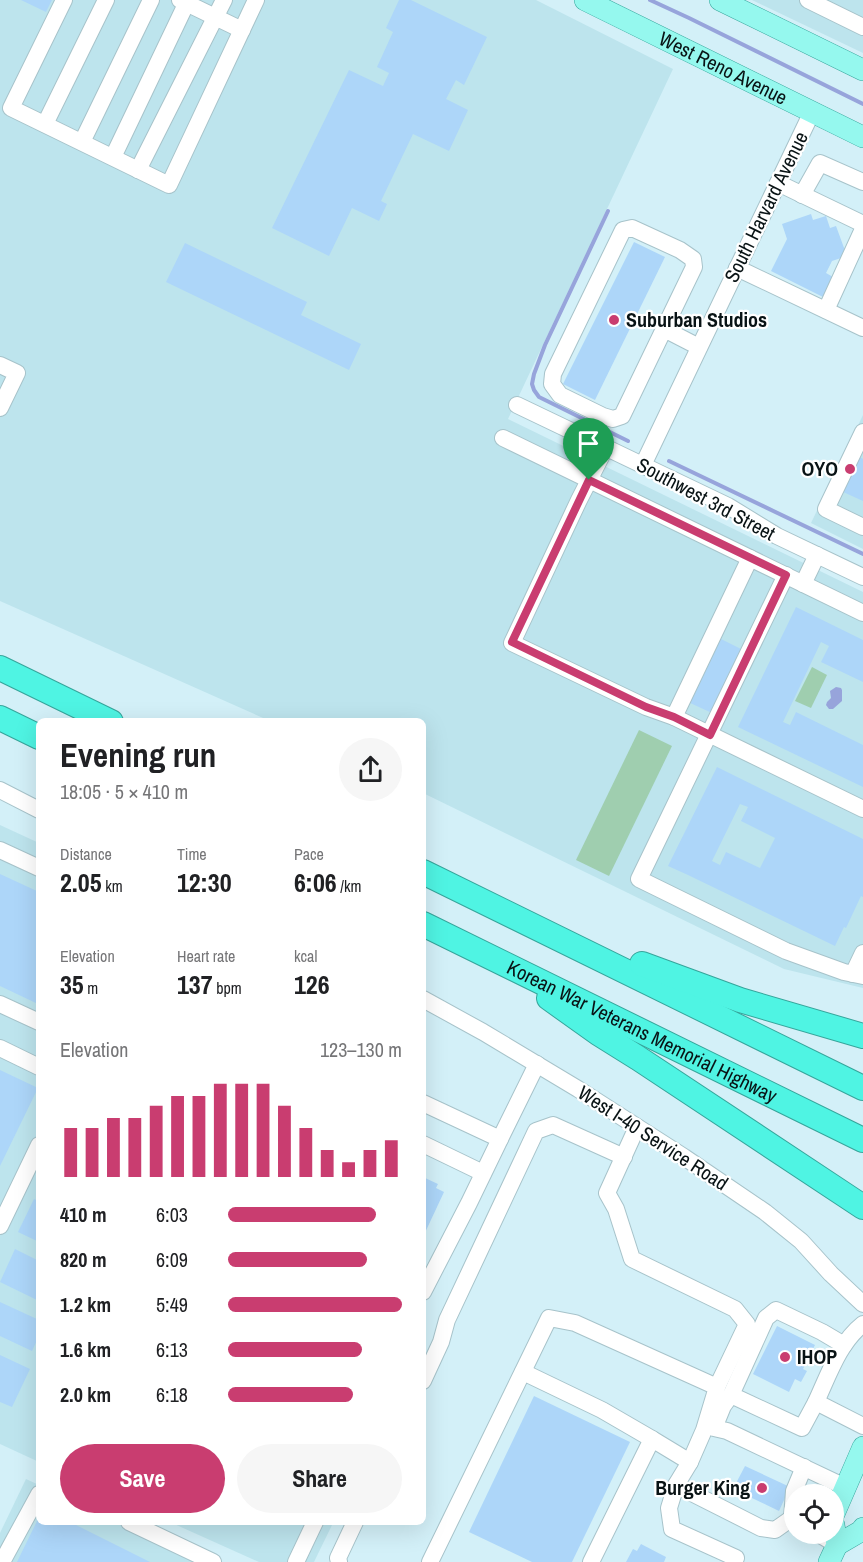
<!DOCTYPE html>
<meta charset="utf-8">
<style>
body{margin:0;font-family:"Archivo Narrow",sans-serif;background:#f6f6f6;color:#202124;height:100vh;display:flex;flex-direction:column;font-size:22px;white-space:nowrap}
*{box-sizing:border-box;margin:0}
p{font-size:20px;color:#757577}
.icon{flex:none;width:33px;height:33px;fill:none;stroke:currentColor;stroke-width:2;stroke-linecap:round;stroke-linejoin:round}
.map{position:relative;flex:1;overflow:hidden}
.drawer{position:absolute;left:36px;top:718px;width:390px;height:807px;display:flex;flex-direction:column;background:#fff;border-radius:9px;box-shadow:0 6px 24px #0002}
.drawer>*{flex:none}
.controls{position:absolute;left:784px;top:1484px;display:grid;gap:12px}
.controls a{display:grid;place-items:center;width:60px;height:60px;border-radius:50%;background:#fff;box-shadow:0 6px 24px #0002;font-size:30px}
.pin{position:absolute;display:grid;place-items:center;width:51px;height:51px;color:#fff;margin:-62px -26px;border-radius:50% 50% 50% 0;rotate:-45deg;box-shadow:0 0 6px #0007}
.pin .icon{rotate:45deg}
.round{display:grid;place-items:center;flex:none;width:63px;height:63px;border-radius:32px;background:#f6f6f6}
.summary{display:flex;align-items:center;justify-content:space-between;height:102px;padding:0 24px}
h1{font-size:33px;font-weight:700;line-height:45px}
.metrics{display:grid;grid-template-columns:repeat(3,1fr);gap:9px;height:102px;padding:6px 24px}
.metrics div{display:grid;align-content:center}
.metrics b{font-size:26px;font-weight:700}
.metrics small{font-size:16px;font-weight:400}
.metrics p{font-size:16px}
.chart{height:168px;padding:12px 24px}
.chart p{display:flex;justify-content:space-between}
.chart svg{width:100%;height:108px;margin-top:6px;stroke:#c93d70;stroke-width:6}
.action{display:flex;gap:12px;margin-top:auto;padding:12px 24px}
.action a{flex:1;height:69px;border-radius:36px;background:#c93d70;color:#fff;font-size:24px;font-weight:700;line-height:69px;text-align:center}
.action a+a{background:#f6f6f6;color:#202124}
ul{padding:0 24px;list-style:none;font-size:20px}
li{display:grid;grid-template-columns:96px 72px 1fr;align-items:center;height:45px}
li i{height:15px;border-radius:8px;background:#c93d70}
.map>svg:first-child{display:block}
</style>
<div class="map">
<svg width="863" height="1562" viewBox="0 0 863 1562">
<rect width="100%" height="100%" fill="#d3f0f8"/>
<!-- built -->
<g fill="#bde4ed">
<polygon points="0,0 536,0 673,69 508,419 863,592 863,988 784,969 423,793 423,722 270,721 0,601"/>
<polygon points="752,0 863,0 863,53"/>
<polygon points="863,415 863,549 811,523"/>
<polygon points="0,825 39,843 39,1462 0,1444"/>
<polygon points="26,1479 39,1485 39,1522 117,1523 198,1562 0,1562 0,1533"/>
<polygon points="172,1523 333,1523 314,1562 259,1562"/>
</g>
<!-- green -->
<g fill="#9fceaf">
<polygon points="812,667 827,675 811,708 795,701"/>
<polygon points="639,730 672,746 609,876 576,860"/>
</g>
<!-- water -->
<polygon fill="#97a4db" points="836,687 841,688 842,690 842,701 833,709 829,709 826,705 827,702 831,698 830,691"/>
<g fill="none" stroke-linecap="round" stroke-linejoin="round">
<!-- stream -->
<g stroke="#97a4db" stroke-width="4">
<polyline points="650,0 689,18 863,104"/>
<polyline points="608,211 545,345 534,374 532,384 534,390 539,397 628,441"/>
<polyline points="669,461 863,554"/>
</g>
</g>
<!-- building -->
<g fill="#add6f9" fill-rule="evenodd">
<polygon points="21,0 52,0 46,12"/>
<polygon points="399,0 411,0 487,37 464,85 456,80 446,99 468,110 449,151 413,134 381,201 387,204 379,221 352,208 329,256 272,228 349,70 383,86 389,73 377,67 393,32 386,28"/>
<polygon points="811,214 813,220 826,216 830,228 836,226 847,256 832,261 826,273 833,277 823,297 771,271 787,239 782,224"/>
<polygon points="634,242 665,257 595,400 563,384"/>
<polygon points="185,243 307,302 301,315 361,344 349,370 166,282"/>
<polygon points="858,456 863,459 863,501 841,491"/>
<polygon points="796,607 863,640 863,682 821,662 829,646 821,642 783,722 790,725 796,712 863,745 863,787 738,727"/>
<polygon points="719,638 743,650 712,713 688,702"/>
<path d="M717,767l146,72v58l-2,-1 -15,32 -2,-1 -9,19 -147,-71 -20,-9zM740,804l8,3 -7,14 34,17 -15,30 -34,-16 -6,13 -8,-4z"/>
<polygon points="0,874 39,892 39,1001 38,1004 0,986"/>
<polygon points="0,1070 38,1088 0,1166"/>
<polygon points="423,1177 438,1184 436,1188 444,1192 423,1237"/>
<polygon points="34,1199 39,1201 39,1242 18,1232"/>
<polygon points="15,1249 39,1261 39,1301 0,1282"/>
<polygon points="0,1302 39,1320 39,1336 32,1351 0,1336"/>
<polygon points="777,1326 815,1345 803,1369 807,1371 801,1382 795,1379 789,1392 753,1374"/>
<polygon points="0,1355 30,1369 12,1407 0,1402"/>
<polygon points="534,1396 630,1442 572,1562 532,1562 469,1532"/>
<polygon points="745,1466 790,1487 779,1511 733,1489"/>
<polygon points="39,1517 39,1522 70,1522 150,1562 17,1562"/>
<polygon points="641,1544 666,1557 664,1562 626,1562 633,1549 637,1551"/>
</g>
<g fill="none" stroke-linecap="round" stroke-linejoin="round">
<!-- minor casing -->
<g stroke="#a7c3ca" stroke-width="18">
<g id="minor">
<polyline points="64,0 11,108 169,185 256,0"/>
<polyline points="180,0 242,30"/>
<polyline points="808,0 863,27"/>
<polyline points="45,124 106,0"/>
<polyline points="82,142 151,0"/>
<polyline points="113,157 188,0"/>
<polyline points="138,170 224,0"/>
<polyline points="778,183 863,224"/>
<polyline points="802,195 820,163 863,182"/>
<polyline points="737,268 863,328"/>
<polyline points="826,310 863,229"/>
<polyline points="664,329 622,416 613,419 603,416 560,395 552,384 553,374 623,230 632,228 680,250 693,259 694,267 664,329 699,347"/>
<polyline points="0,365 17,373 0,408"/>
<polyline points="517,405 728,506 777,536 863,577"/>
<polyline points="863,432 826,509 863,527"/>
<polyline points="503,438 863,613"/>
<polyline points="606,447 579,500 512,643 646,707 674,717 863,809"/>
<polyline points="643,465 812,112"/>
<polyline points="786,575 639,879 786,951 844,972 863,976"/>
<polyline points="803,584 817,555"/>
<polyline points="674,717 750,558"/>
<polyline points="0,790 39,810"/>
<polyline points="0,850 39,868"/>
<polyline points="853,974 863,953"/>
<polyline points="423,999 483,1032 578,1089 684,1157 765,1212 801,1241 831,1274 863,1304"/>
<polyline points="0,1004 39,1022"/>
<polyline points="0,1048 39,1067"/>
<polyline points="423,1103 500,1139 469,1203 423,1292"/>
<polyline points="637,1127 607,1193 616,1209 632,1259 735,1309 747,1324 717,1387"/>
<polyline points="500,1139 537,1064"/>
<polyline points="423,1144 483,1173"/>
<polyline points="0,1226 39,1145"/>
<path d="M863,1324c-24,19 -34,50 -47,78l47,24"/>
<polyline points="523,1372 602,1410 652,1439"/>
<polyline points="423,1381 441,1342 447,1320 536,1131 553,1125 624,1157"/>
<polyline points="731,1395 723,1406 714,1428 727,1431 845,1487"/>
<polyline points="816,1402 802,1428 731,1395 766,1318 776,1310 822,1332 844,1345"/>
<polyline points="676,1485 669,1508 672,1529 736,1558 734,1562"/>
<polyline points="792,1518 794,1491 804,1467"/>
<polyline points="129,1522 213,1562"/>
<polyline points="817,1533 837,1545"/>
<polyline points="2,1562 39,1494"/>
<polyline points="296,1562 315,1522"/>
<polyline points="339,1562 338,1558 355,1522"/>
<polyline points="430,1562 549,1318 575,1323 717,1387 704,1430 690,1462 676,1485 761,1528 775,1530 792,1518"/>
<polyline points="591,1562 652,1439 690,1462"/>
</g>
</g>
<!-- major casing -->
<g stroke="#36a59b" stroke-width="22">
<g id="major">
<path id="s1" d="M585,0l278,137"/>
<polyline points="720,0 863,70"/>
<polyline points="834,1514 863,1447"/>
<polyline points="837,1545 861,1531 863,1528"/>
<polyline points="829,1562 837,1545 834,1525"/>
</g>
</g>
<!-- highway casing -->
<g stroke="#36a59b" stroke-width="26">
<g id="highway">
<polyline points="0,668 111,722"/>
<polyline points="0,718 39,737"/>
<polyline points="423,872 863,1088"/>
<path id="s2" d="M423,924l440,216"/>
<polyline points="642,964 740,1000 863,1036"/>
<polyline points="549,998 598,1033 638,1058 863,1207"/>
</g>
</g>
<!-- minor -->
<use href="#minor" stroke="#fff" stroke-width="16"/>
<!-- major -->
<use href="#major" stroke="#95f8ee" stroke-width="21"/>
<!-- highway -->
<use href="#highway" stroke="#4ff4e3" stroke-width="24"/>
</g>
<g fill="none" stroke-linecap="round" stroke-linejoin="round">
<!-- route casing -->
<g stroke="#fff" stroke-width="12">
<polygon id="route" points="589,480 786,575 710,735 674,717 646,707 512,642"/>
</g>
<!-- route -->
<use href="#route" stroke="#c93d70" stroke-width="8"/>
</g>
<!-- markers -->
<g fill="#c93d70" stroke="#fff" stroke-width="2">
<circle cx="614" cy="320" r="6"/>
<circle cx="850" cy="469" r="6"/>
<circle cx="785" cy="1357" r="6"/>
<circle cx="762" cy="1488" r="6"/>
</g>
<g text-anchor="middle" stroke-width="4.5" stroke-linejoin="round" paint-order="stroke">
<!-- street labels -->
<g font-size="20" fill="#091315" stroke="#fff">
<text dy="7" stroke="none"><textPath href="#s1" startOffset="154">West Reno Avenue</textPath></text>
<text transform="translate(766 207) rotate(-64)" y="7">South Harvard Avenue</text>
<text transform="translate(706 499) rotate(28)" y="7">Southwest 3rd Street</text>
<text dy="7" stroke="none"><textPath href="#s2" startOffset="244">Korean War Veterans Memorial Highway</textPath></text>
<text transform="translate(653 1138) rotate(33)" y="7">West I-40 Service Road</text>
</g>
<!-- poi labels -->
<g font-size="20" font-weight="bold" fill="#091315" stroke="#fff" text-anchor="start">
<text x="626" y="327">Suburban Studios</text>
<text x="838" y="476" text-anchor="end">OYO</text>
<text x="797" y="1364">IHOP</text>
<text x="750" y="1495" text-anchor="end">Burger King</text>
</g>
</g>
</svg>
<div class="controls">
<a><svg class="icon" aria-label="locate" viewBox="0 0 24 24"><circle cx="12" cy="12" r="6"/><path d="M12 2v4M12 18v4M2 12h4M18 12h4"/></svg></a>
</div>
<div class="pin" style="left:589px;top:480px;background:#1e9e55"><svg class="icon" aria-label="arrive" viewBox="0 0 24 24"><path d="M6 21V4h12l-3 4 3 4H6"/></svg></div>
<section class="drawer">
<div class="summary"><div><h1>Evening run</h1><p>18:05 · 5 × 410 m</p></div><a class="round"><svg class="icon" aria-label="share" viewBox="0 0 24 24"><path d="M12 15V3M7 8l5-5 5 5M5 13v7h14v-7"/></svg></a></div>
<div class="metrics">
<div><p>Distance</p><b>2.05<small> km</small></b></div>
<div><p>Time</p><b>12:30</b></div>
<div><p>Pace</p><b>6:06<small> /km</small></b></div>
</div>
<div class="metrics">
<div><p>Elevation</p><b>35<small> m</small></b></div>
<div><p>Heart rate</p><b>137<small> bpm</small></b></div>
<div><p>kcal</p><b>126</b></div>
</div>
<div class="chart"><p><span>Elevation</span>123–130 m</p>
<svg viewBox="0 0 160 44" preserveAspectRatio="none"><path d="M5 44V24M15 44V24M25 44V20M35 44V20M45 44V15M55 44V11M65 44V11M75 44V6M85 44V6M95 44V6M105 44V15M115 44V24M125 44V33M135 44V38M145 44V33M155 44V29"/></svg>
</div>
<ul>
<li><b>410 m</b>6:03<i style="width:85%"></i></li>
<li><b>820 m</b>6:09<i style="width:80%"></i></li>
<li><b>1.2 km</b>5:49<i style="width:100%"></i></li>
<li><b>1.6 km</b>6:13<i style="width:77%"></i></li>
<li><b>2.0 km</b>6:18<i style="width:72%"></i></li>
</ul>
<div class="action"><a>Save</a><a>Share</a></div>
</section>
</div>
